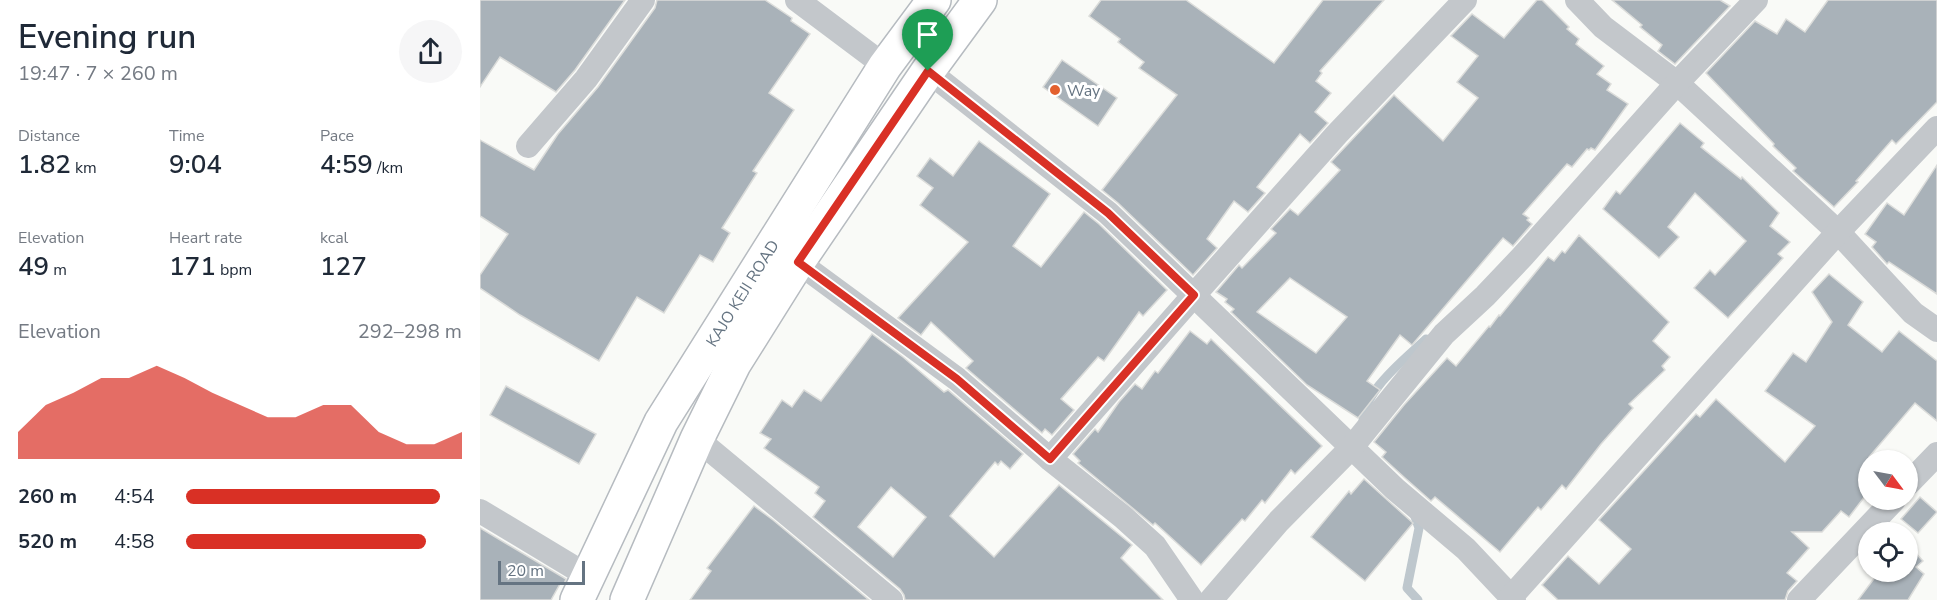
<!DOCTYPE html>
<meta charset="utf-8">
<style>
body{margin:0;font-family:"Nunito Sans",sans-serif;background:#f6f6f7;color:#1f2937;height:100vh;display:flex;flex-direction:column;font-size:22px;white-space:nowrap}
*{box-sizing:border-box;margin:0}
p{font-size:20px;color:#747a83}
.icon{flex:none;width:33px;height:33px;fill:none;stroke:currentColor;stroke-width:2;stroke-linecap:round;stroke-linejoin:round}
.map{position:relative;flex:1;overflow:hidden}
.panel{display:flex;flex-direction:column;background:#fff;width:480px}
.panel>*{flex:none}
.needle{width:39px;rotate:122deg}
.controls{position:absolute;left:1378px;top:450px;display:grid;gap:12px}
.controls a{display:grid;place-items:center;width:60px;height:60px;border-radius:50%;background:#fff;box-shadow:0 2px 4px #0004;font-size:30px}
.scale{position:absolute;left:18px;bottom:15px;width:87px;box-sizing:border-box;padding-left:6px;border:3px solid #657482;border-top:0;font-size:16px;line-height:21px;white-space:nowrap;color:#657482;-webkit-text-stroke:4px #fff;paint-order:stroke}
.pin{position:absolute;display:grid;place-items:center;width:51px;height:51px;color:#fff;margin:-62px -26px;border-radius:50% 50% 50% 0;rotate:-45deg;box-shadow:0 0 6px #0007}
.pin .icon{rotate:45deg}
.round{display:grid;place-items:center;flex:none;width:63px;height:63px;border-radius:32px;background:#f6f6f7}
.summary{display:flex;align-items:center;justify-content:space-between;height:102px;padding:0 18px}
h1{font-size:33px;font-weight:600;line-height:45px}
.stats{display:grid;grid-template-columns:repeat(3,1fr);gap:9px;height:102px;padding:6px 18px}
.stats div{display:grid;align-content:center}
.stats b{font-size:26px;font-weight:600}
.stats small{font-size:16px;font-weight:400}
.stats p{font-size:16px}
.chart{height:168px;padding:12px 18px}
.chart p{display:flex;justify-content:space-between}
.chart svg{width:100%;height:108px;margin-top:6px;fill:#d93025;opacity:.7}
ul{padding:0 18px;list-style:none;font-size:20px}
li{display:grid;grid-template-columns:96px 72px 1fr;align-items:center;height:45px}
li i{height:15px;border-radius:8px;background:#d93025}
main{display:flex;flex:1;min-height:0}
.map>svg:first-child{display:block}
</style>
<main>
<section class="panel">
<div class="summary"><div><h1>Evening run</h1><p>19:47 · 7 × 260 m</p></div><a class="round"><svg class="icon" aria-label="share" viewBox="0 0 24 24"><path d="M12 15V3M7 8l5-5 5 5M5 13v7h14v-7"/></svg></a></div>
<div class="stats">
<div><p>Distance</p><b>1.82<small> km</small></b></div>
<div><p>Time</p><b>9:04</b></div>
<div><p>Pace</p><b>4:59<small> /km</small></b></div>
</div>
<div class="stats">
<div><p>Elevation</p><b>49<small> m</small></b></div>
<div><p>Heart rate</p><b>171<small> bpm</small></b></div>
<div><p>kcal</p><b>127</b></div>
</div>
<div class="chart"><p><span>Elevation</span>292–298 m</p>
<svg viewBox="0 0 160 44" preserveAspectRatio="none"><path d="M0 44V33L10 22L20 17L30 11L40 11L50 6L60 11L70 17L80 22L90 27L100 27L110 22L120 22L130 33L140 38L150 38L160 33V44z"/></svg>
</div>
<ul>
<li><b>260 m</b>4:54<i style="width:92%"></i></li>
<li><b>520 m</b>4:58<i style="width:87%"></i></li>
</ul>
</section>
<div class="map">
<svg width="1457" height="600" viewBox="0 0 1457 600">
<rect width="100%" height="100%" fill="#f9faf7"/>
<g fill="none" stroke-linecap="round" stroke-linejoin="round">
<!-- stream -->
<g stroke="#bec7cd" stroke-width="9">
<path d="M883,427c-3,-34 40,-66 63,-88"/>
<polyline points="933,511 939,528 927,588 938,600"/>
</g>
</g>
<!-- building -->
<g fill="#a9b2b9" stroke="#dbdcda" stroke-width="1.5" fill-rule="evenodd">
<polygon points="0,0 145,0 95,70 76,92 20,57 0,87"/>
<polygon points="177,0 285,0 312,18 311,21 330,34 289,93 314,110 273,171 277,173 242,228 250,233 233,262 220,255 184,313 157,297 119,361 40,315 0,288 0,275 28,234 0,216 0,140 54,170 78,134 118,87 175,8"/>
<polygon points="621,0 706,0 794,63 843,0 904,0 840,71 842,73 836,81 851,93 835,112 848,123 830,143 820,134 777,187 785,193 768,212 754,201 727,239 737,248 713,275 638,203 622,190 697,95 659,68 664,62 638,42 640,39 609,16"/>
<path d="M1057,0h5l27,27 -2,2 12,10 -3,5 28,22 -7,8 14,10 -4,6 21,14 -33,46 -4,-2 -2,2 -2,-1 -15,18 -5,-3 -44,50 6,4 -2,2 5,4 -19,22 -10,-8 -91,107 -12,-10 -33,46 13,9 -22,28 -51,-33 -76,-73 3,-3 -9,-7 2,-3 -11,-7 23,-27 3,3 34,-35 -5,-4 19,-20 8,6 42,-45 -9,-8 63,-67 49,46 35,-43 -21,-16 21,-26 -27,-20 21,-22 32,24zM810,278l57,39 -31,36 -59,-41z"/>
<polygon points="1132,0 1240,0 1250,6 1195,64 1178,51 1182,45 1160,27 1162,25"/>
<polygon points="1348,0 1457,0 1457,102 1416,144 1412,140 1376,181 1378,182 1354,207 1313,171 1316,168 1293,146 1294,144 1226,73 1275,21 1297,34 1306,19 1325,32"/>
<polygon points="582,60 637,98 618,126 563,87"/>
<polygon points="1200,123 1224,143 1221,147 1261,179 1262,177 1299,213 1290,226 1310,242 1298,254 1303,258 1248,318 1214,288 1230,270 1235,275 1266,241 1215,193 1188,227 1199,237 1179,258 1123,209 1136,191 1140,194"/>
<polygon points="499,141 570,194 533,246 561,267 604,212 619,224 687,290 663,316 659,312 624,361 618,357 581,399 594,410 572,435 565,429 562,433 486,368 493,361 451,322 441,335 418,318 488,242 440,205 453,188 437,176 450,158 473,176"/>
<polygon points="1457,165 1457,294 1409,262 1407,264 1392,247 1396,242 1385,234 1407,203 1424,215"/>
<polygon points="1099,235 1189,322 1173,341 1190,357 1182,366 1185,370 1149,404 1153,408 1121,444 1086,489 1082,485 1061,510 1058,507 1020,552 955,497 951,501 925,478 902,457 906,452 894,442 924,405 967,358 976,366 1009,326 1010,327 1019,315 1020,316 1068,257 1074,261 1082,251 1085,253"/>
<polygon points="1349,274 1383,302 1368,325 1402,352 1419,331 1457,361 1457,421 1435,403 1389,457 1389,491 1369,517 1361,511 1342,532 1312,532 1329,548 1307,573 1317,581 1308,591 1305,600 1078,600 1062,585 1088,556 1119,584 1151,549 1119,520 1216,414 1220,417 1236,399 1305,462 1335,426 1285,391 1313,353 1326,362 1352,322 1332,292"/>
<polygon points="710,331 727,344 731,339 842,446 815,474 811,470 785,503 782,500 765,521 762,519 721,565 675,523 673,525 598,463 600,461 593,454 615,429 618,432 639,402 655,384 662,389 675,371 678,373"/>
<path d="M392,334l31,23 41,35 4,-2 75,64 -13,15 -9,-8 -3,4 -3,-3 -45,54 44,41 65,-72 73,60 -11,13 42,42h-258l-1,-5 -4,-6 -87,-72 12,-16 -10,-8 4,-6 -55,-39 7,-9 -11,-6 22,-33 10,7 12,-17 17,11zM411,487l35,30 -33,40 -35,-30z"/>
<polygon points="26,386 116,434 99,464 10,415"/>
<polygon points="884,479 933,523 885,581 831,537 869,491 871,494"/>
<polygon points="1440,497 1457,512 1438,533 1421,519"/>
<polygon points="274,506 293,520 389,600 210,600 231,571 227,568"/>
<polygon points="0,528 86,579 84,584 80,584 71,600 0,600"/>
<polygon points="1428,545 1443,561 1436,567 1444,574 1428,600 1378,600 1399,572 1428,572"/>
</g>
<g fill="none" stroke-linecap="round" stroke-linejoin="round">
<!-- secondary casing -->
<g stroke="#b6bbc0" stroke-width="36">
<g id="secondary">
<polyline points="97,600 181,422 405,66 454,0"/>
<polyline points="147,600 217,439 254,364 318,262 448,71 500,0"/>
</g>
</g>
<!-- minor -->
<g stroke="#c3c7cb" stroke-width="24">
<polyline points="317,0 405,66"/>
<polyline points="1097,0 1123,27 1197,83 1358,232 1433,313 1457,330"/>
<polyline points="448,71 628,213 915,489 986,549 1034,600"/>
<polyline points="48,146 106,79 163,0"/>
<polyline points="318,262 477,379 570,459 643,517 675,546 712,600"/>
<polyline points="217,439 411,600"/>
<polyline points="570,459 714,295 857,134 985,0"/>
<polyline points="1428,484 1457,454"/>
<polyline points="0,511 108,576"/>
<polyline points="1031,597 1358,232 1457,128"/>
<polyline points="731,600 799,521 872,447 964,334 1005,296 1042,257 1197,83 1276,0"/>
<polyline points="1319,600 1414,500"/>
</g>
<!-- secondary -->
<use href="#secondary" stroke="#fff" stroke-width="33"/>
</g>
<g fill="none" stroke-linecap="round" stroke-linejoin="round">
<!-- route casing -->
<g stroke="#fff" stroke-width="12">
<polygon id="route" points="448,71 628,213 714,295 570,459 477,379 318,262"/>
</g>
<!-- route -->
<use href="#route" stroke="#d93025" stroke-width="8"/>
</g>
<!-- markers -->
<circle fill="#e3602e" stroke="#fff" stroke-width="2" cx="575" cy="90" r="6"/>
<g text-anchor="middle" stroke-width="6" stroke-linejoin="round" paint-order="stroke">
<!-- poi labels -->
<g font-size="16" fill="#657482" stroke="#fff" text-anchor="start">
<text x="587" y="96">Way</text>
</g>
<!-- street labels -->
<g font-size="16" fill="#657482" stroke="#fff">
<text transform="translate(262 293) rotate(-58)" y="6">KAJO KEJI ROAD</text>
</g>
</g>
</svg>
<div class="controls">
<a><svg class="needle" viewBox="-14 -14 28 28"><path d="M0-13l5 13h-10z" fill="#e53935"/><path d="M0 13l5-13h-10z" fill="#747a83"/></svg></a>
<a><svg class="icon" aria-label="locate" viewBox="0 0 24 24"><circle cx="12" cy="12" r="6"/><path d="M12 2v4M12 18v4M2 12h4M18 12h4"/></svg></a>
</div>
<div class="scale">20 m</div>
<div class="pin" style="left:448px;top:71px;background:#1e9e55"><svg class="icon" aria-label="arrive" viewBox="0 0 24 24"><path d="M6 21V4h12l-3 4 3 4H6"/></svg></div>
</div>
</main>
